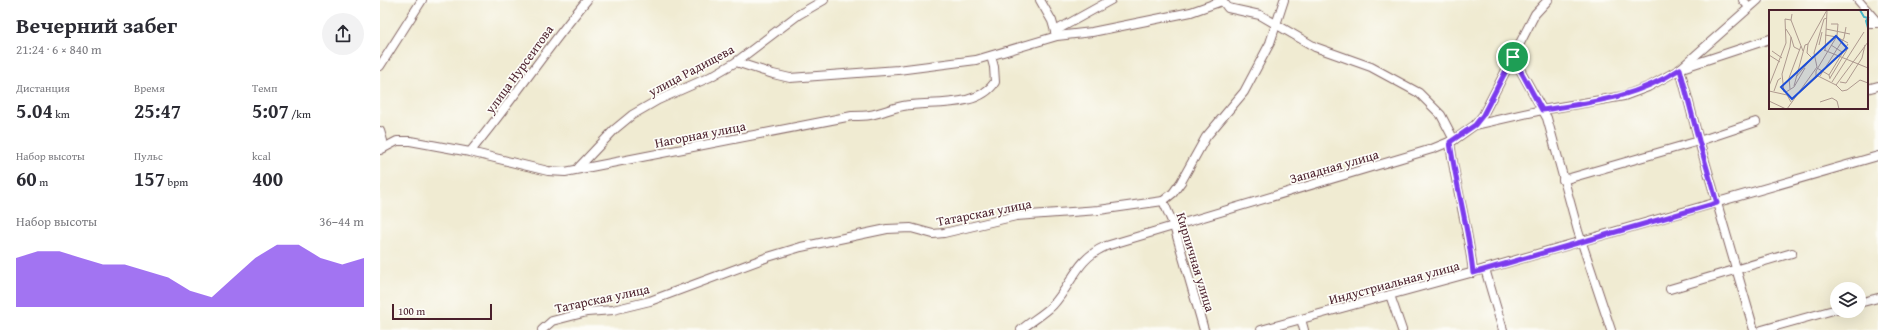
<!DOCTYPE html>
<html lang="ru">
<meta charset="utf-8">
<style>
body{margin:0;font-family:"Gentium Book Plus",serif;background:#f2f2f3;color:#2b2b33;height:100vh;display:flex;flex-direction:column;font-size:15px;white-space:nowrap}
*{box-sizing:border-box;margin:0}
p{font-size:13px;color:#7c7c81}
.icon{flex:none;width:22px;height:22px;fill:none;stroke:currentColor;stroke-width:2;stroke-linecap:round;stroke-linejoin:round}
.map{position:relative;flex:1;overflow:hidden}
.drawer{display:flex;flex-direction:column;background:#fff;width:380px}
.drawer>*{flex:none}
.buttons{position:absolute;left:1450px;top:282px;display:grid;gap:8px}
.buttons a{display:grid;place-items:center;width:36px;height:36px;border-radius:50%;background:#fff;box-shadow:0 4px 16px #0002;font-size:20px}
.scale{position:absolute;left:12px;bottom:10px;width:100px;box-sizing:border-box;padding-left:4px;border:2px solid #4a1f2b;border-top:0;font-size:11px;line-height:14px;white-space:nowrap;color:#4a1f2b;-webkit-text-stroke:3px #fdfcf7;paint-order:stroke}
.pin{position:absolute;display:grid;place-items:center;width:34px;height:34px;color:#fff;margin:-17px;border:2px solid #fff;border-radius:50%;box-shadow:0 1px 4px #0007}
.round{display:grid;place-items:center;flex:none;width:42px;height:42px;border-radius:21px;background:#f2f2f3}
.summary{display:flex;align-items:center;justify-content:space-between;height:68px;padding:0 16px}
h1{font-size:22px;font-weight:700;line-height:30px}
.stats{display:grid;grid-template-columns:repeat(3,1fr);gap:6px;height:68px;padding:4px 16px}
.stats div{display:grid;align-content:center}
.stats b{font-size:20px;font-weight:700}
.stats small{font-size:11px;font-weight:400}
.stats p{font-size:11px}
.chart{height:112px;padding:8px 16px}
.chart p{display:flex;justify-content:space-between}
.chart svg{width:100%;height:72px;margin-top:4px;fill:#7c3aed;opacity:.7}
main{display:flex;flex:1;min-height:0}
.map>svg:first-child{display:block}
</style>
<main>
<section class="drawer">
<div class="summary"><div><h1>Вечерний забег</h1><p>21:24 · 6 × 840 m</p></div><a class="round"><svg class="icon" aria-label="share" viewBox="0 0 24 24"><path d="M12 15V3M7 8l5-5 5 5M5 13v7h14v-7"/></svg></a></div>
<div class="stats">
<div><p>Дистанция</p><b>5.04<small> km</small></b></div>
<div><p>Время</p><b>25:47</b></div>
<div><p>Темп</p><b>5:07<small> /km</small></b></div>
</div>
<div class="stats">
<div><p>Набор высоты</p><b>60<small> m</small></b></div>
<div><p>Пульс</p><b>157<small> bpm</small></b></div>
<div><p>kcal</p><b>400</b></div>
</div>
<div class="chart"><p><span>Набор высоты</span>36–44 m</p>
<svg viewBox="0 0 160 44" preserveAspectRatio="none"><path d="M0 44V14L10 10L20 10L30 14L40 18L50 18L60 22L70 26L80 34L90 38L100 26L110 14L120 6L130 6L140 14L150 18L160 14V44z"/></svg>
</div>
</section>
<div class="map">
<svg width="1498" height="330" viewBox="0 0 1498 330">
<rect width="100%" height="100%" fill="#fdfcf7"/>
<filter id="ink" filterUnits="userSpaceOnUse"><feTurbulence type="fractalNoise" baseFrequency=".025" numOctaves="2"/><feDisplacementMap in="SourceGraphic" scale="8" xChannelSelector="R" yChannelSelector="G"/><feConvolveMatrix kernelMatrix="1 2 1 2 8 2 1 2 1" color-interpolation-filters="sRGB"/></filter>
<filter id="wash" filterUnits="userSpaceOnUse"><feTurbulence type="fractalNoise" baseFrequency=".012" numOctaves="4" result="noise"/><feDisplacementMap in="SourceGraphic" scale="16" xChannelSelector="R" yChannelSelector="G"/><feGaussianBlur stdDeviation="0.9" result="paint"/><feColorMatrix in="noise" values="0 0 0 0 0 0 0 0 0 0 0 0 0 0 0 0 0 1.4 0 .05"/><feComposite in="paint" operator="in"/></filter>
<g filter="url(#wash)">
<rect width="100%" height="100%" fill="#f0ebd2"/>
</g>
<g filter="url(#ink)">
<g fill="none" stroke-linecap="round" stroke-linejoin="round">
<!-- minor casing -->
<g stroke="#846665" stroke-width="10">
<g id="minor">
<polyline points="660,0 672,21 676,35"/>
<polyline points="842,0 848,8 880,15 935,47 991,67 1039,93 1061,115 1074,140"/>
<polyline points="1363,0 1369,7"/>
<polyline points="1478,0 1498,23"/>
<polyline points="1487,23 1498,23"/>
<polyline points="675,31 731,0"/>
<polyline points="1133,57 1167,118 1198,231 1231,330"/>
<polyline points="356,62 393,74 410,78 518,70 596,60 677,36 712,32 811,12 842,1"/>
<polyline points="0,66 42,0"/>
<polyline points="1305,67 1390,39"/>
<polyline points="1300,69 1319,141 1374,330"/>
<polyline points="1487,89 1498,86"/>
<polyline points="1095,125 1103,115 1155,14 1168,0"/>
<polyline points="0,131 3,141 0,146"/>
<path d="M1070,142c5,44 19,87 23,131"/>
<path d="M0,150l17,-9h13l60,11 78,19 17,1 287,-56c6,0 13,0 18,-1 11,-2 22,-7 33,-9 27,-5 75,3 92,-24l-1,-15 -3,-11"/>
<path d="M90,152c41,-49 76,-103 117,-152"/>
<polyline points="199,167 235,129 252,115 278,100 330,77 356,62 418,15 444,0"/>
<polyline points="1183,180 1319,141 1376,122"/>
<polyline points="783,201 794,226 824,330"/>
<polyline points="1105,269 1123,330"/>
<polyline points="1290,289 1412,253"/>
<polyline points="1010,295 1022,330"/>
<polyline points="1479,303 1498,298"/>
<polyline points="921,319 924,330"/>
<polyline points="162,330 172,321 207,312 233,310 270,301 388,257 421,247 507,229 531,228 553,234 564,233 636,216 719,210 783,201 793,193 801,182 826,137 864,92 890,43 904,0"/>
<path d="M641,330c10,-9 22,-15 32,-25 20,-22 23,-46 53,-59l326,-97 22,-9 21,-15 67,-15 82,-14 24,-9 32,-18 78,-69"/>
<polyline points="881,330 1105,269 1498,156"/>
<polyline points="1382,330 1457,309"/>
</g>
</g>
<!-- minor -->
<use href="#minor" stroke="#fff" stroke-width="8"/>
</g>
</g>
<g fill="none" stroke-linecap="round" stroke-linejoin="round" filter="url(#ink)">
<!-- route casing -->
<g stroke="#fff" stroke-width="8">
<path id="route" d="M1133,57l29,53c52,-8 93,-12 138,-41l19,72 18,62 -244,70c-4,-44 -17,-87 -23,-131l25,-17 8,-10z"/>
</g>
<!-- route -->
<use href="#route" stroke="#7c3aed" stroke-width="5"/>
</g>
<g text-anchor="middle" stroke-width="3.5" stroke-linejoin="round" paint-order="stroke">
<!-- street labels -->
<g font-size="13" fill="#4a1f2b" stroke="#fdfcf7">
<text transform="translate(139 69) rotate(-54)" y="5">улица Нурсеитова</text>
<text transform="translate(311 70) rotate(-28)" y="5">улица Радищева</text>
<text transform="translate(320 134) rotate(-11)" y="5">Нагорная улица</text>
<text transform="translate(954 166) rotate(-16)" y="5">Западная улица</text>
<text transform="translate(604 212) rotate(-11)" y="5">Татарская улица</text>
<text transform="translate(816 262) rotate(73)" y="5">Кирпичная улица</text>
<text transform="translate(1014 282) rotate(-15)" y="5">Индустриальная улица</text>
<text transform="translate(222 298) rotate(-12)" y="5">Татарская улица</text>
</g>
</g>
<!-- overview -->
<g transform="translate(1389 10)">
<rect width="99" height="99" fill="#f0ebd2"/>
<path fill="none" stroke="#4ab6c7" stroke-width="2" d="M91,0l4,7 4,1 -2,3 2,7"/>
<path fill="none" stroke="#ae998f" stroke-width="1" d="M23,4l-1,6 12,31M57,19l24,5M56,25l12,2 11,6M22,27l3,10 6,3M50,35l3,-13M62,35l11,7M55,40l44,18M3,41l10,7M56,41l2,-40M0,45l11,7M43,48l-5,-5 1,-9 19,-34M48,58l12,7M51,66l24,-38 2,-11M27,67l16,-19M47,68v-7l21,-35 1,-12h-7M61,68l18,-30M61,69l-1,-4 19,-31M63,72l32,-50M71,72l6,1 16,-25 3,-13M67,75l32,-43M0,76l17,-43 -1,-24 6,1M25,76l11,-41 3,-1M21,79l-1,-11 12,-32M0,81l18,4 4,7M5,81l4,-11 3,-2M15,82l-2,-18 8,-27 1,-10 -5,-8M17,82l8,-5 11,-19M30,83l19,-17 18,9 6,6 5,-1 13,-10 8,3M0,91l17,8M51,92l12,-4 5,3 2,8M18,99l30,-42 -3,-14 10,-34 3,-1"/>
<path fill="#1d4ed8" fill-opacity="0.15" stroke="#1d4ed8" stroke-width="2" d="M67,26l11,12 -55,51 -11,-12z"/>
<rect width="99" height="99" fill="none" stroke="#4a1f2b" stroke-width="2"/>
</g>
</svg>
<div class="buttons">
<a><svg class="icon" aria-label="layers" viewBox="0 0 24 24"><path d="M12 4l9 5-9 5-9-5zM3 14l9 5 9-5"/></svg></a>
</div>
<div class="scale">100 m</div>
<div class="pin" style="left:1133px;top:57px;background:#1e9e55"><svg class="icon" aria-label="arrive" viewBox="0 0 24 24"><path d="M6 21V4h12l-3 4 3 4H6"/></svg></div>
</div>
</main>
